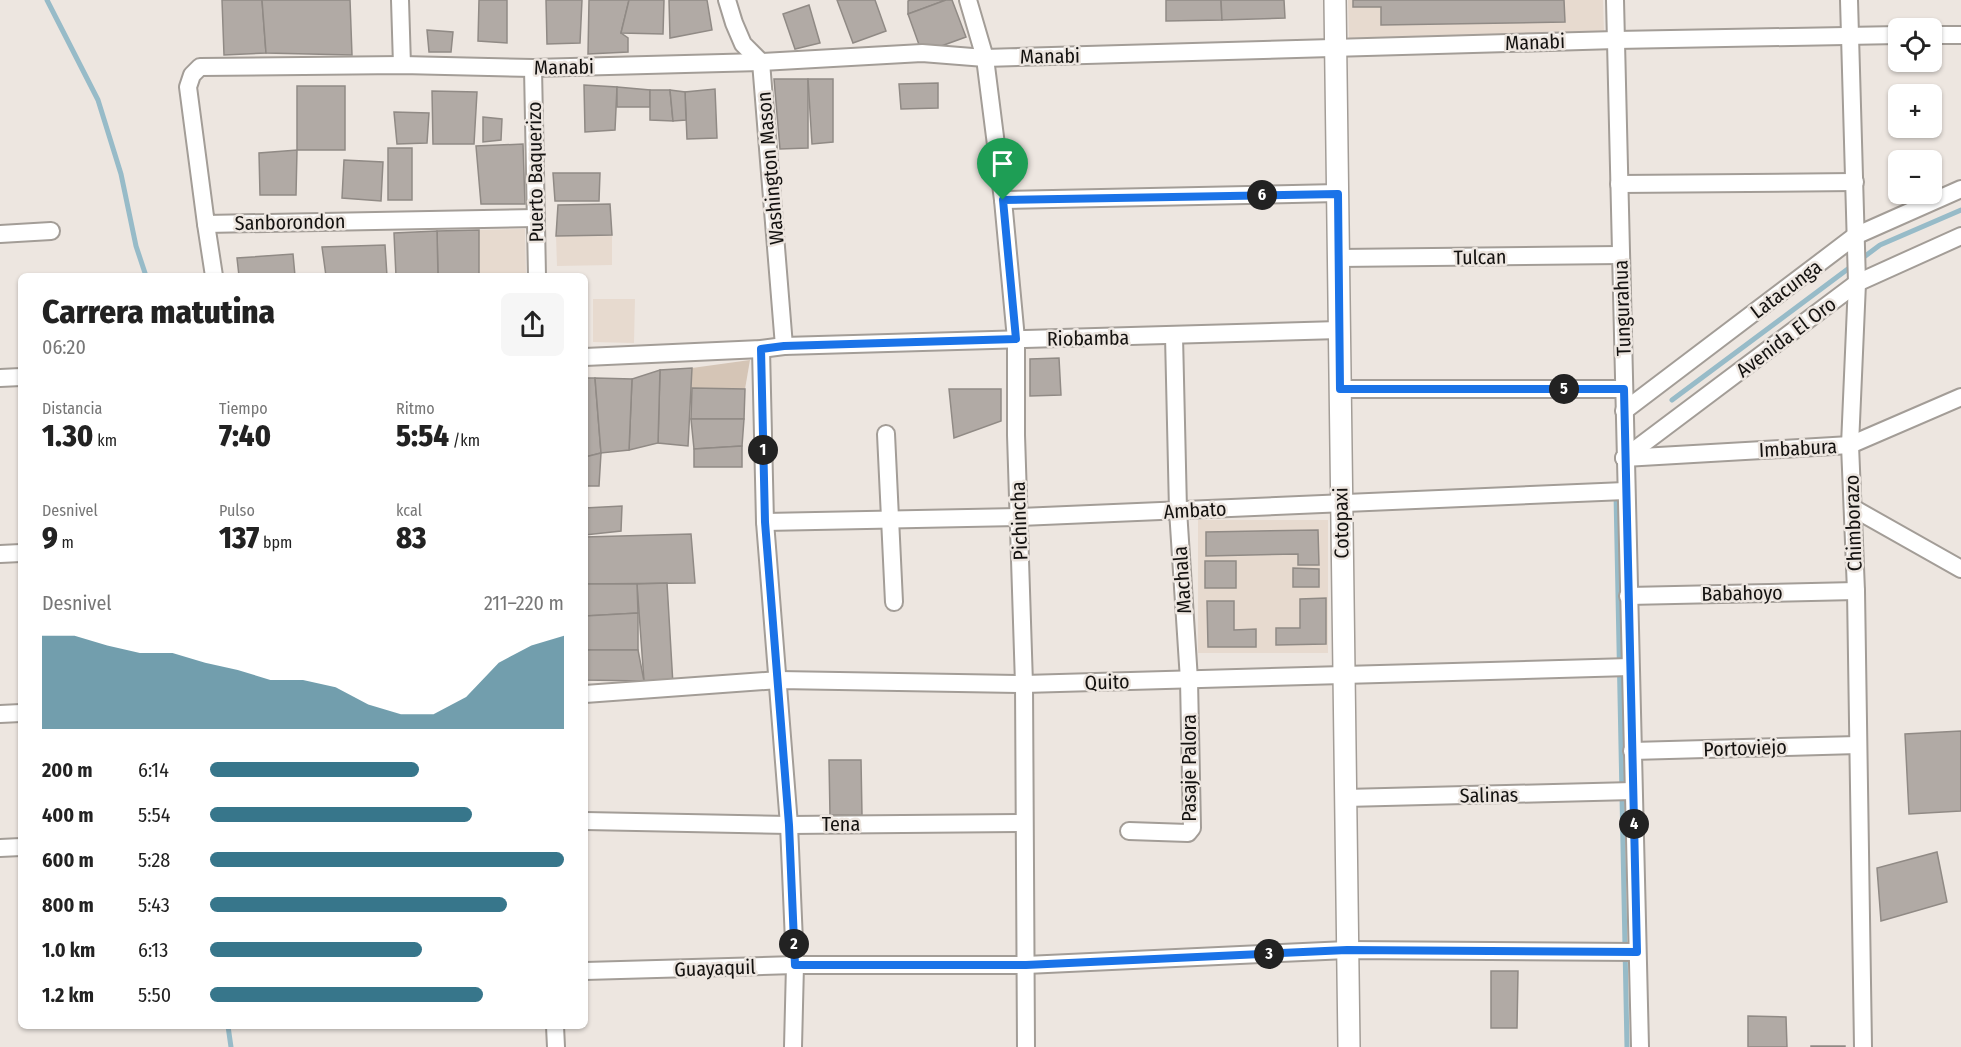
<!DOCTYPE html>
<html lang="es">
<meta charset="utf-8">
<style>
body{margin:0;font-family:"Fira Sans Condensed",sans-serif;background:#f6f6f6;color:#222;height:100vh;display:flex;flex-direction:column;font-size:22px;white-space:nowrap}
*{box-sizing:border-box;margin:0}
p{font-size:20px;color:#767676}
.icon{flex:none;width:33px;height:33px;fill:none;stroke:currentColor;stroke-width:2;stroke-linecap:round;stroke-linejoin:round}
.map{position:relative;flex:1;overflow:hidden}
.sheet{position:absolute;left:18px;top:273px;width:570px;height:756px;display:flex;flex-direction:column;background:#fff;border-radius:9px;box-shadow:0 2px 4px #0004}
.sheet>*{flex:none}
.buttons{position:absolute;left:1888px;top:18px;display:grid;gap:12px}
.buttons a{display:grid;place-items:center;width:54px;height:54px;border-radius:9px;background:#fff;box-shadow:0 2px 4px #0004;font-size:30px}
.pin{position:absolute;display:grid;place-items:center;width:51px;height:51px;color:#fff;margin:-62px -26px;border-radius:50% 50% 50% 0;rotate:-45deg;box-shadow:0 0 6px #0007}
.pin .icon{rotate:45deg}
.km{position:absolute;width:30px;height:30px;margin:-15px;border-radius:50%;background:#222;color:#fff;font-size:16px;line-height:30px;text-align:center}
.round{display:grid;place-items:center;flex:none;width:63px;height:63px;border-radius:9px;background:#f6f6f6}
.headline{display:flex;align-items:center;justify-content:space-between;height:102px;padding:0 24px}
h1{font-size:33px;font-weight:800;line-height:45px}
.figures{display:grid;grid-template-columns:repeat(3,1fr);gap:9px;height:102px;padding:6px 24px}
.figures div{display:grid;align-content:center}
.figures b{font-size:30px;font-weight:800}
.figures small{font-size:16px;font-weight:400}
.figures p{font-size:16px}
.chart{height:168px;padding:12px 24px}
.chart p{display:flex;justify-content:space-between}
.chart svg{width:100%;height:108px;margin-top:6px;fill:#37768b;opacity:.7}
ul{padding:0 24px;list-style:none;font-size:20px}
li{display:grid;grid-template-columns:96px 72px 1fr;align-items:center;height:45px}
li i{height:15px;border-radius:8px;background:#37768b}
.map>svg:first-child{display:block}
</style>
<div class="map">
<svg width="1961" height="1047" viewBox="0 0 1961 1047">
<rect width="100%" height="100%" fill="#ede6e0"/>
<!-- built -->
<g fill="#e7dacf">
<polygon points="1348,0 1603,0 1604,33 1349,38"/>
<polygon points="525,229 526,276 479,276 479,230"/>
<polygon points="612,235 612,265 557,266 556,236"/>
<polygon points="593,299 635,299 634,343 593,342"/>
<rect x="1198" y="520" width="130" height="133"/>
</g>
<!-- green -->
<polygon fill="#d5c5b6" points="750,360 745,389 691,388 692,368"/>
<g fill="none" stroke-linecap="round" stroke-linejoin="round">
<!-- stream -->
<g stroke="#97bbc8" stroke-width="5">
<polyline points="47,0 98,100 121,174 136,246 146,276"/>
<polyline points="1672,400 1880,245 1961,210"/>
<polyline points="1616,494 1627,1047"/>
<polyline points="228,1026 231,1047"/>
</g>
</g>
<!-- building -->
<g fill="#b1aaa5" stroke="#908a85" stroke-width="1.5">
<polygon points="222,0 262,0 266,53 224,55"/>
<polygon points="262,0 350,0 352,55 266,53"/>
<polygon points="479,0 507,0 507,43 478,41"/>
<polygon points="546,0 582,0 580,43 547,44"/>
<polygon points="589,0 629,0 621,33 628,38 628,52 588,54"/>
<polygon points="629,0 664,0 663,34 621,33"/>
<polygon points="669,0 707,0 712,30 670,38"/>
<polygon points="837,0 875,0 886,31 853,43"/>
<polygon points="910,0 946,0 908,14 908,1"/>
<polygon points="946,0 952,0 966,37 922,53 908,14"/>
<polygon points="1166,0 1221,0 1222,20 1166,21"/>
<polygon points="1221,0 1284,0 1285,18 1222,20"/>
<polygon points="1353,0 1564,0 1565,22 1381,25 1381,7 1353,7"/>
<polygon points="809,5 820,43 795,49 783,14"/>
<polygon points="427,30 453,32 451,52 429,52"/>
<polygon points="774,79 808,79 808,148 780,149"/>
<polygon points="808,79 833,79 833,142 812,144"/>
<polygon points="938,83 938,108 901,109 899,84"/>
<polygon points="584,85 617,87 615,130 585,132"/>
<rect x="297" y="86" width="48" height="64"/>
<polygon points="617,87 650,90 650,107 617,107"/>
<polygon points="715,89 717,138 687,139 685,92"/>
<polygon points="650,90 670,90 673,121 650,120"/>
<polygon points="670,90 685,92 686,120 673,121"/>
<polygon points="432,91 477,92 474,144 433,144"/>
<polygon points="394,112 429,113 427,143 397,144"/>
<polygon points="483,117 502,119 501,140 483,142"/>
<polygon points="523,144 525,204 481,204 476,146"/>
<rect x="388" y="148" width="24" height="52"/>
<polygon points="297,150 296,195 260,195 259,153"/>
<polygon points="344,160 383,162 381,201 342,198"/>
<polygon points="553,173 600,173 599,201 555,201"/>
<polygon points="610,204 612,235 556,236 558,205"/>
<polygon points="479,230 479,276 438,276 437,231"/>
<polygon points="437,231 438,276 396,276 394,233"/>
<polygon points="385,245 387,276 326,276 322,247"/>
<polygon points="293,254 295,276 239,276 237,258"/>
<polygon points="1059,358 1061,395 1030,396 1030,359"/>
<polygon points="692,368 688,446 658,443 660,370"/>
<polygon points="660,370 658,443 629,450 632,379"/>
<polygon points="585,378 595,378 601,453 585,457"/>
<polygon points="595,378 632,379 629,450 601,453"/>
<polygon points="692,388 745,389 744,419 691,419"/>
<polygon points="949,389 1001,389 1001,421 954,438"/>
<polygon points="691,419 744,419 742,446 694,449"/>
<polygon points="742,446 742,467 694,467 694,449"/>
<polygon points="601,453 599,486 585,486 585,457"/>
<polygon points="622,506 621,531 585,535 585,508"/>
<polygon points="1318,530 1319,565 1298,565 1298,554 1206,556 1206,532"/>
<polygon points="691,534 695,583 585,584 585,537"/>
<rect x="1205" y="561" width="31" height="27"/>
<polygon points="1293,568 1319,569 1319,587 1293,587"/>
<polygon points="667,583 673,685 644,681 637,584"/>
<polygon points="585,584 637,584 638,613 585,616"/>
<polygon points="1326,598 1326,644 1276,645 1276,628 1300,628 1300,599"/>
<polygon points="1207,601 1234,601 1234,630 1256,629 1256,647 1208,647"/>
<polygon points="638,613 638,650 585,650 585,616"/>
<polygon points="585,650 638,650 644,681 585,680"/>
<polygon points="1961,731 1961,811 1909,814 1905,734"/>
<polygon points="829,760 861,760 862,815 830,815"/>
<polygon points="1937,852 1947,902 1881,921 1877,868"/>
<polygon points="1491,971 1518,971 1517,1028 1491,1028"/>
<polygon points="1748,1016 1786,1017 1787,1047 1748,1047"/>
<rect x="1811" y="1046" width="34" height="1"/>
</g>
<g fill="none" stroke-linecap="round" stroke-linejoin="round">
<!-- minor casing -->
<g stroke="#a39d97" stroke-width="20">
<g id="minor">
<polyline points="400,0 402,65"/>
<polyline points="727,0 734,23 743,44 761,62 784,346"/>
<polyline points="968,0 985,58 1003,200 1016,339 1016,435 1024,684 1026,1047"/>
<polyline points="1615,0 1640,1047"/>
<polyline points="1849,0 1857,283 1850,445 1856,591 1863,1047"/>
<polyline points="1932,35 1961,35"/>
<polyline points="533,68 537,276"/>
<polyline points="1619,184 1855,182"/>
<polyline points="1003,200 1338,193"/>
<polyline points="536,218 206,224 188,87 192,75 200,67 402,65 533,68 761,62 922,53 985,58 1616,40 1899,35"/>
<polyline points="206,224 214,276"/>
<polyline points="0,234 51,231"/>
<polyline points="1339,258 1620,255"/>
<polyline points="761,349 765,522 789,825 795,965 793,1047"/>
<polyline points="585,357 761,349 784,346 1339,330"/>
<polyline points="0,378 21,377"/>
<polyline points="1340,389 1624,389"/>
<polyline points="1624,411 1855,236 1961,189"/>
<polyline points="886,434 894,602"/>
<polyline points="1624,458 1857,283 1961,236"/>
<polyline points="1624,458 1850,445 1961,397"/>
<polyline points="1853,508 1961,569"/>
<polyline points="765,522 1020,517 1625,491"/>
<polyline points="0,554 21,553"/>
<polyline points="1628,596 1856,591"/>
<polyline points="585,694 779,680 1024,684 1630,667"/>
<polyline points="0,714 21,713"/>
<polyline points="1632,751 1858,745"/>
<polyline points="1345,798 1633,791"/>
<polyline points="585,821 789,825 1024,823"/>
<polyline points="1129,831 1188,833 1192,828 1189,680 1178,510 1174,336"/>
<polyline points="0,848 21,847"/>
<polyline points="585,971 795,965 1026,965 1347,950 1637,952"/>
<polyline points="555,1026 556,1047"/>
</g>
</g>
<!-- tertiary casing -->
<g stroke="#a39d97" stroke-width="24">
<polyline id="tertiary" points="1335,0 1349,1047"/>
</g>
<!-- minor -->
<use href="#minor" stroke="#fff" stroke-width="16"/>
<!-- tertiary -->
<use href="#tertiary" stroke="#fff" stroke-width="21"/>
</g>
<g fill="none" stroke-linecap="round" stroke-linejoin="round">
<!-- route casing -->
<g stroke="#fff" stroke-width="12">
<polygon id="route" points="1338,194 1340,389 1624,389 1637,952 1347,950 1026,965 795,965 789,825 765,522 761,349 784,346 1016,339 1003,200"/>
</g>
<!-- route -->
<use href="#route" stroke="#1a73e8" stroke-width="8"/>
</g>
<g text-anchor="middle" stroke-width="5" stroke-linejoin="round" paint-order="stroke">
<!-- street labels -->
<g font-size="20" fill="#141210" stroke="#ede6e0">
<text transform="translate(1535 42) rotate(-2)" y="7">Manabi</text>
<text transform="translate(1050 56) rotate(-1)" y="7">Manabi</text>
<text transform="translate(564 67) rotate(-1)" y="7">Manabi</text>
<text transform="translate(770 168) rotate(-95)" y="7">Washington Mason</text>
<text transform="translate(535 172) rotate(-91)" y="7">Puerto Baquerizo</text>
<text transform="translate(290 222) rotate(-1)" y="7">Sanborondon</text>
<text transform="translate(1480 257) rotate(-1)" y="7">Tulcan</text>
<text transform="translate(1786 289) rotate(-37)" y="7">Latacunga</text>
<text transform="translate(1622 308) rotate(-92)" y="7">Tungurahua</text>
<text transform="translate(1786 337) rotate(-37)" y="7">Avenida El Oro</text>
<text transform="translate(1088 338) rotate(-1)" y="7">Riobamba</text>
<text transform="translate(1798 448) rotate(-3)" y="7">Imbabura</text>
<text transform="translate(1195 510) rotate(-3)" y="7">Ambato</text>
<text transform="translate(1019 521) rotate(-92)" y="7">Pichincha</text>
<text transform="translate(1341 523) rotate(-91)" y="7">Cotopaxi</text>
<text transform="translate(1853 523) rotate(-92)" y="7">Chimborazo</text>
<text transform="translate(1182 580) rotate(-94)" y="7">Machala</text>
<text transform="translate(1742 593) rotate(-1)" y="7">Babahoyo</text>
<text transform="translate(1107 682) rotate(-2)" y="7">Quito</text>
<text transform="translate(1745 748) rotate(-2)" y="7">Portoviejo</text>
<text transform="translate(1189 768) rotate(-90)" y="7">Pasaje Palora</text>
<text transform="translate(1489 795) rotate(-1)" y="7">Salinas</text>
<text x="841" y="831">Tena</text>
<text transform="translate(715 968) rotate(-2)" y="7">Guayaquil</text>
</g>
</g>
</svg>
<div class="buttons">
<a><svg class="icon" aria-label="locate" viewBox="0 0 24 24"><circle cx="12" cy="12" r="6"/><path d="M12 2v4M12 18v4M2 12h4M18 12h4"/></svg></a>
<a>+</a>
<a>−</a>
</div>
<div class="pin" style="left:1003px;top:200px;background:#1e9e55"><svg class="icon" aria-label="arrive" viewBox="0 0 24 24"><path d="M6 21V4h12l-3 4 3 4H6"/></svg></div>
<b class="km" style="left:763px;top:450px">1</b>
<b class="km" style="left:794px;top:944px">2</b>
<b class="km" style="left:1269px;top:954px">3</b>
<b class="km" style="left:1634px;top:824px">4</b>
<b class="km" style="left:1564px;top:389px">5</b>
<b class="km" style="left:1262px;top:195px">6</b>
<section class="sheet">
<div class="headline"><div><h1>Carrera matutina</h1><p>06:20</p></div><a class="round"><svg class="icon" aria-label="share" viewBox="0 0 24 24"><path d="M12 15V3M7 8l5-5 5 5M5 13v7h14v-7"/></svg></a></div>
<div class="figures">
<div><p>Distancia</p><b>1.30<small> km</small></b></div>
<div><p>Tiempo</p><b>7:40</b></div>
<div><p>Ritmo</p><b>5:54<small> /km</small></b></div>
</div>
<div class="figures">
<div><p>Desnivel</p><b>9<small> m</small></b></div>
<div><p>Pulso</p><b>137<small> bpm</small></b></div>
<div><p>kcal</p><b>83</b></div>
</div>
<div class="chart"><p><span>Desnivel</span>211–220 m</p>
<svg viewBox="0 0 160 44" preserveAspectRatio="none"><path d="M0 44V6L10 6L20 10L30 13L40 13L50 17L60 20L70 24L80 24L90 27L100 34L110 38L120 38L130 31L140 17L150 10L160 6V44z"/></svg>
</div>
<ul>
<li><b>200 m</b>6:14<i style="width:59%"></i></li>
<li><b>400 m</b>5:54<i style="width:74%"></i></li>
<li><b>600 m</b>5:28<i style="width:100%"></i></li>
<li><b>800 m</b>5:43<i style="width:84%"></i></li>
<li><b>1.0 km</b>6:13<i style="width:60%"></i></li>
<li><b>1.2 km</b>5:50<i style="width:77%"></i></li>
</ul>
</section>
</div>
